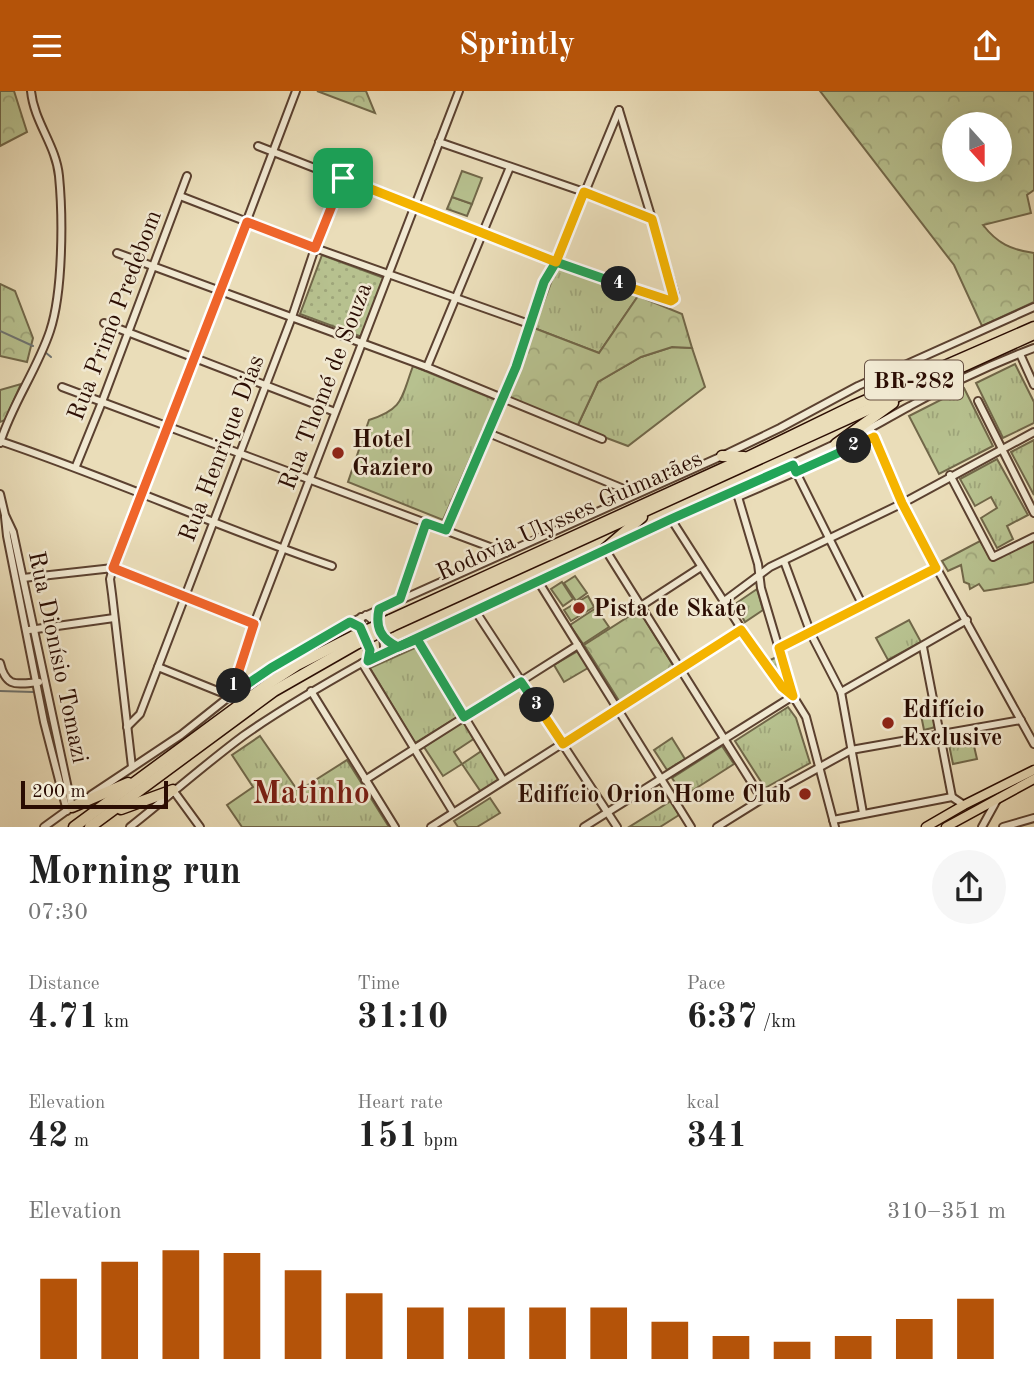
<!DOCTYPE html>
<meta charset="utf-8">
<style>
body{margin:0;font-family:"Old Standard TT",serif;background:#f6f6f6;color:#222;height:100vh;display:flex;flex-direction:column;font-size:26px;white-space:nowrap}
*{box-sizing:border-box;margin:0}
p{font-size:23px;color:#767676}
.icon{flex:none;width:38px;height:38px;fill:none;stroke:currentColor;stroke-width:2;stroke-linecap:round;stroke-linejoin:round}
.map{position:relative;height:736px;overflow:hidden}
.drawer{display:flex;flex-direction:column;background:#fff;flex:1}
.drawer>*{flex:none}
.needle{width:46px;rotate:159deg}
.tools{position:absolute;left:942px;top:21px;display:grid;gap:14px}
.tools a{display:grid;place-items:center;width:70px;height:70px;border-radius:50%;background:#fff;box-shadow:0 7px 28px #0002;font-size:35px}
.scale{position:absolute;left:21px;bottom:18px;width:147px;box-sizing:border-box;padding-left:7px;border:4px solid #2b0d03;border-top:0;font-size:19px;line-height:24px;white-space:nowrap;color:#2b0d03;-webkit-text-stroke:5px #f1e9d2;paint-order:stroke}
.pin{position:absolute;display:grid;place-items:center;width:60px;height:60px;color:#fff;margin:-30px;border-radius:14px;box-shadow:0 4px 10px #0006}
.km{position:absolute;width:35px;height:35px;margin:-18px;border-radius:50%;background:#222;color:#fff;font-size:19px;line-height:35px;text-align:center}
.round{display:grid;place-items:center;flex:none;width:74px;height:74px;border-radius:37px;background:#f6f6f6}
.summary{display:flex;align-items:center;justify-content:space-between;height:119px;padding:0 28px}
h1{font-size:38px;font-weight:800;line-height:52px}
.figures{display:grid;grid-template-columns:repeat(3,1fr);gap:10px;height:119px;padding:7px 28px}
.figures div{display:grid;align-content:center}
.figures b{font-size:35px;font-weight:800}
.figures small{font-size:19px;font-weight:400}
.figures p{font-size:19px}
.chart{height:196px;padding:14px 28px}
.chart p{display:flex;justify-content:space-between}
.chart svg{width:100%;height:126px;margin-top:7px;stroke:#b45309;stroke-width:6}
header{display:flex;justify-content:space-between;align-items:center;height:91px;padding:0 28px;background:#b45309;color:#fff;font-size:32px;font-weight:800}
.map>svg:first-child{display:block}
</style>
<header><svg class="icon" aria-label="menu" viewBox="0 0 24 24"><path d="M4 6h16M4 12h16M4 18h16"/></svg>Sprintly<svg class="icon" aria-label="share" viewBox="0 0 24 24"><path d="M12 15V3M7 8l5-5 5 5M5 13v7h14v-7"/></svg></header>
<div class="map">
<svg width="1034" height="736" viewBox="0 0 1034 736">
<defs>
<pattern id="grass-tufts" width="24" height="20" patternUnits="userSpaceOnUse" patternTransform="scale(1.75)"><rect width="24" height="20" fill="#b7c18f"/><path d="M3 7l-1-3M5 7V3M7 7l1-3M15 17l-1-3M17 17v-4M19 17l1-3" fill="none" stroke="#9ea57a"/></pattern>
<pattern id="forest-crowns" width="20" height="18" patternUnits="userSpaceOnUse" patternTransform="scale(1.75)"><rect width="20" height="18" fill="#b7c18f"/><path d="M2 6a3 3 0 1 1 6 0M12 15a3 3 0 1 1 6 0" fill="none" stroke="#9ea57a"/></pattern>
<pattern id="garden-dots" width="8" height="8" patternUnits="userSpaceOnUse" patternTransform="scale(1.75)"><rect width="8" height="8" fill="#b7c18f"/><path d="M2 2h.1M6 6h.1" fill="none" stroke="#9ea57a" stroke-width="1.8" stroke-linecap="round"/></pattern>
</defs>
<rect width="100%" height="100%" fill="#eaddb9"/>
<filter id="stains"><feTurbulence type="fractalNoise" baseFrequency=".00286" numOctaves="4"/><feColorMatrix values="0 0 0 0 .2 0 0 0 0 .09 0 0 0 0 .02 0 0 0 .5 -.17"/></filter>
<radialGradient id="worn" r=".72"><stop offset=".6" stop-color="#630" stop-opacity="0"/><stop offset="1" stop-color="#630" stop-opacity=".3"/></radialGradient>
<!-- grass -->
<g fill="url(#grass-tufts)" stroke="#716749" stroke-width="2">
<polygon points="557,176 638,205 599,262 534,237"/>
<polygon points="672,256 692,257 705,296 628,355 577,336 598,291 641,266"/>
<polygon points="1015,273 1034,311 1034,332 1003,347 976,292"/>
<path d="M413,275l83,34 -53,120 -95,-38 21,-62c35,-11 32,-22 44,-54z"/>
<polygon points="964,297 993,355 939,383 909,325"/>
<polygon points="1034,349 1034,404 1011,361"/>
<polygon points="997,368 1028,424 1007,435 1013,448 997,457 981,427 997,417 991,406 975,415 960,388"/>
<polygon points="757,498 763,519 745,531 735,513"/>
<polygon points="909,529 921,551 888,569 876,547"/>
<polygon points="417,556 459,625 415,652 370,577"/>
<polygon points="578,560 588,577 564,591 554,574"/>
<polygon points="931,612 936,636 924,639 919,614"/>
<polygon points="788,616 796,627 810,672 765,697 735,650"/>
<polygon points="464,630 475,647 454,661 462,673 483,659 501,687 481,701 462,673 443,685 424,656"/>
<polygon points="971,642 977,668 953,673 948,649"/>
<polygon points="260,645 298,700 347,669 389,736 242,736 227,714 253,696 232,664"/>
<polygon points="672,647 685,668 667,679 654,659"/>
<polygon points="722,655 734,673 684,705 672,687"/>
<polygon points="490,707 500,722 477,736 458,736 454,730"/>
<polygon points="671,710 679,724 660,736 629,736"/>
</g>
<!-- forest -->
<g fill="url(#forest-crowns)" stroke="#716749" stroke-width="2" fill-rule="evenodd">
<polygon points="0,0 14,0 27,41 0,55"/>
<polygon points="317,0 366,0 375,22"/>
<path d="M820,0h214v99l-7,5 4,18 -48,12c14,18 28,25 51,28v49l-52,24 -28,-61zM954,33h45v46h-45z"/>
<polygon points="452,106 472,113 467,125 447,118"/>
<polygon points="0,193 15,200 33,247 27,271 0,265"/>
<polygon points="638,205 682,223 692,257 672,256 641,266 598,291 577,336 505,307 534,237 599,262"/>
<polygon points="21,293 5,329 0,331 0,299"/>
<polygon points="1034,449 1034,491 1027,493 984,500 979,493 970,498 969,493 964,491 961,474 948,480 942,470 980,450 991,468"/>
<polygon points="639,519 676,579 621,613 584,554"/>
<polygon points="779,565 791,603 766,571"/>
</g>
<!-- garden -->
<polygon fill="url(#garden-dots)" stroke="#716749" stroke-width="2" points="322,164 384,187 362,246 300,223"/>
<!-- pitch -->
<g fill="#b7c18f" stroke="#716749" stroke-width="2">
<polygon points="462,80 482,87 472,113 452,106"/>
<polygon points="575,485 587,502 576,510 564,492"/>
<polygon points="562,491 573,508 563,515 551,498"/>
<polygon points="588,505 594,516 571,530 564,519"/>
<polygon points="596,517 609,536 583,553 570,534"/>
</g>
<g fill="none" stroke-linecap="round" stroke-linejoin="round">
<!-- stream -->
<g stroke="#6f7471" stroke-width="2">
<polyline points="0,240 33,255"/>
<polyline points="45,261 51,266"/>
<polyline points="0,600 33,601"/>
</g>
<!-- minor casing -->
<g stroke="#5b4130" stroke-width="10">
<g id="minor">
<polyline points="439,51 584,101 652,128"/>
<polyline points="258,55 556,171 638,200 673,209 675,204 619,19"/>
<polyline points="180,105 315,157 529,233"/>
<polyline points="117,162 427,276 602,348"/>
<polyline points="104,232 335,321"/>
<polyline points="1020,263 1034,294"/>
<polyline points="427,276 510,76"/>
<polyline points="62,296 506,462"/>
<polyline points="978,310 1034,422"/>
<polyline points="871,339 903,412 931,467 1034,653"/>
<polyline points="486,341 636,403"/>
<path d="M847,348c23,-9 42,-22 63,-33 39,-22 82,-42 124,-58"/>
<path d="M0,350c113,38 220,87 332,125"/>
<path d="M0,352c12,-39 37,-73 50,-112 13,-39 13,-114 9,-155 -3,-31 -25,-54 -28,-85"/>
<polyline points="76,375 102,311 187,85"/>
<polyline points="793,375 863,515"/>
<polyline points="950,384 993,466 1034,446"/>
<polyline points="736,399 758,473 761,497 793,605 806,626 835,736"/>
<polyline points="0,403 5,424 13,441 72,716"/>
<polyline points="738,406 874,347"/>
<polyline points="5,426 7,445 44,631 67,720"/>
<polyline points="671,428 762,570 782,596 792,604"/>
<polyline points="446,439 516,276 544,191 556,171 619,19"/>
<polyline points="605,458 762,708"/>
<polyline points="784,470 811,543 841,601 863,722"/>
<polyline points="23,487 113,477 254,533"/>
<polyline points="538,490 691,736"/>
<polyline points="400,508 426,432"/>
<polyline points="723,511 770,476 903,412 1034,341"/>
<polyline points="641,515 701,476"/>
<polyline points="476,521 617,736"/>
<path d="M366,524c14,10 19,21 18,39"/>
<path d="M361,526c-2,16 10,28 7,44"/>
<polyline points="29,539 114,527"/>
<polyline points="417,548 503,689"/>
<polyline points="923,556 952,706"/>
<polyline points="779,557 936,477"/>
<path d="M0,572c6,25 16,21 39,19"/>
<polyline points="362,572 453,721"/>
<polyline points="158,576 230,605 254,533 459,0"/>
<polyline points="311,600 395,736"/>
<polyline points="841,601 967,529"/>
<polyline points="127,636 140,623 292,226 315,157 343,87"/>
<polyline points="132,676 112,503 110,488 113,477 143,403 296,0"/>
<polyline points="365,689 578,554"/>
<polyline points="173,699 200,736"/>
<polyline points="91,704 181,644 230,605 271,577 336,538 722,365 780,337 858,295 1034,216"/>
<polyline points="833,729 952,706 964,714"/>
<polyline points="44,736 73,715"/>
<path d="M130,736c38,-30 74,-62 113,-91 38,-27 78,-50 119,-73l475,-220"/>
<polyline points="431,736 741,539"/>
<polyline points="584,736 793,605"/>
<polyline points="717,736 762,708 851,659 1021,629"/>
<polyline points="982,736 998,707"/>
<polyline points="1003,736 1034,727"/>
</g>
</g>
<!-- major casing -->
<g stroke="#2b0d03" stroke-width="11">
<g id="major">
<polyline points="926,736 964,714 1034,679"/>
<polyline points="946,736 1034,688"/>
</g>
</g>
<!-- highway casing -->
<g stroke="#2b0d03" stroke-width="13">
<g id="highway">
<polyline points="836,353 893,312"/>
<polyline points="722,365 744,366"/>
<polyline points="605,458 642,426"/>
<polyline points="390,529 748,366 853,315 1034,236"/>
<polyline points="392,535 1034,243"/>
<polyline points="72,716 128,692"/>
<polyline points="121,718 173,699"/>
<polyline points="74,736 271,591 297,574 354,545"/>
<polyline points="90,736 274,600 358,552"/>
</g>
</g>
<!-- minor -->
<use href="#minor" stroke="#f1e9d2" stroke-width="6"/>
<!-- major -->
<use href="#major" stroke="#eaddb9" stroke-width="8"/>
<!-- highway -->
<use href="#highway" stroke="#eaddb9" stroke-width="10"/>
<!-- highway-bridge casing -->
<g stroke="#2b0d03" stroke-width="13" stroke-linecap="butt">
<g id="highway-bridge">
<polyline points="354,545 390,529"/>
<polyline points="358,552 392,535"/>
</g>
</g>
<!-- highway-bridge -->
<use href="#highway-bridge" stroke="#eaddb9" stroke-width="10"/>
</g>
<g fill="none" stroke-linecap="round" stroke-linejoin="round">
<!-- split-1 casing -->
<g stroke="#fff" stroke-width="14">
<polyline id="split-1" points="234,595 254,533 113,477 247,131 315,157 343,87"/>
</g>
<!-- split-2 casing -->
<g stroke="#fff" stroke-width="14">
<polyline id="split-2" points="234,595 230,605 271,577 350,531 360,536 370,559 368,570 671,428 793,374 796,381 854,355"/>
</g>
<!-- split-3 casing -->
<g stroke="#fff" stroke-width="14">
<polyline id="split-3" points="537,614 563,653 741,539 782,596 793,605 779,557 936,477 902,412 874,346 854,355"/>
</g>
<!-- split-4 casing -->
<g stroke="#fff" stroke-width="14">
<path id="split-4" d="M537,614l-16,-23 -57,35 -47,-78 -19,8c-17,-8 -23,-19 -19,-38l21,-10 26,-76 20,7 70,-163 28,-85 12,-20 63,22"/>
</g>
<!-- split-5 casing -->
<g stroke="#fff" stroke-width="14">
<polyline id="split-5" points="343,87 556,171 584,101 652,128 674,208 671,210 619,193"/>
</g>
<!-- split-1 -->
<use href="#split-1" stroke="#f0652b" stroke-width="9"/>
<!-- split-2 -->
<use href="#split-2" stroke="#22a559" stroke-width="9"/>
<!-- split-3 -->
<use href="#split-3" stroke="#f5b400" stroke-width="9"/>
<!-- split-4 -->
<use href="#split-4" stroke="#22a559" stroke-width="9"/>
<!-- split-5 -->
<use href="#split-5" stroke="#f5b400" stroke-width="9"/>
</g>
<!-- markers -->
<g fill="#8f2418" stroke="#f1e9d2" stroke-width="2.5">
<circle cx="338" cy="362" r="7"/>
<circle cx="579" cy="517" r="7"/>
<circle cx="888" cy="632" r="7"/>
<circle cx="805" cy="703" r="7"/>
</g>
<g text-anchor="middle" stroke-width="5" stroke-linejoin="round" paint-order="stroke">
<!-- shield labels -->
<rect fill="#f1e9d2" stroke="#664f41" stroke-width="2" x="865" y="269.5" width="98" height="39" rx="5"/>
<g font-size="23" font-weight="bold" fill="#2b0d03">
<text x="914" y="297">BR-282</text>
</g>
<!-- street labels -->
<g font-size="24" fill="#2b0d03" stroke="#f1e9d2">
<text transform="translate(114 224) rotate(-69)" y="8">Rua Primo Predebom</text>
<text transform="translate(325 295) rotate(-69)" y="8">Rua Thomé de Souza</text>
<text transform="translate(221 357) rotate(-69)" y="8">Rua Henrique Dias</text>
<text transform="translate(569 424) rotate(-24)" y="8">Rodovia Ulysses Guimarães</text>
<text transform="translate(59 566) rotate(78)" y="8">Rua Dionísio Tomazi</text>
</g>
<!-- poi labels -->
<g font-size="24" font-weight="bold" fill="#2b0d03" stroke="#f1e9d2" text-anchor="start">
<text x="352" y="356">Hotel<tspan x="352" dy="28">Gaziero</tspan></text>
<text x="593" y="525">Pista de Skate</text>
<text x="902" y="626">Edifício<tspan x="902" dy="28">Exclusive</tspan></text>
<text x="791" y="711" text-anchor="end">Edifício Orion Home Club</text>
</g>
<!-- district labels -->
<g font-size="32" font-weight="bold" fill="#7a1f14" stroke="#f1e9d2">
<text x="311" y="712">Matinho</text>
</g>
</g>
<rect width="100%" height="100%" filter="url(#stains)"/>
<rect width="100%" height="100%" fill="url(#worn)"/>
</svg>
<div class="tools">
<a><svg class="needle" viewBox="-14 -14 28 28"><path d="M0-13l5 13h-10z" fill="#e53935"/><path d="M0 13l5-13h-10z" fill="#767676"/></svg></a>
</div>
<div class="scale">200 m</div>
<div class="pin" style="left:343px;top:87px;background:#1e9e55"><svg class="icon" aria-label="arrive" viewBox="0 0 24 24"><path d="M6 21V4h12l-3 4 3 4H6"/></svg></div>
<b class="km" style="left:234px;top:595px">1</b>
<b class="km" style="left:854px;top:355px">2</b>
<b class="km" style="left:537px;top:614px">3</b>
<b class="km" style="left:619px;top:193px">4</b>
</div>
<section class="drawer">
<div class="summary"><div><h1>Morning run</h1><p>07:30</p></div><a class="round"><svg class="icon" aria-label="share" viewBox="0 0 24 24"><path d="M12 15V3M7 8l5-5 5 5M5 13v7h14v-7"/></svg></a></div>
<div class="figures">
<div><p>Distance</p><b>4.71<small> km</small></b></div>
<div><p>Time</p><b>31:10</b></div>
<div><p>Pace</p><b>6:37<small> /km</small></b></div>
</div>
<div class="figures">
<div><p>Elevation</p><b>42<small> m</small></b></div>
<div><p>Heart rate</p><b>151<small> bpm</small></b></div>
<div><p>kcal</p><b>341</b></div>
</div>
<div class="chart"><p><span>Elevation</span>310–351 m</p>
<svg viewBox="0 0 160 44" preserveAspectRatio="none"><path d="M5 44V16M15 44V10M25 44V6M35 44V7M45 44V13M55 44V21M65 44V26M75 44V26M85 44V26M95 44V26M105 44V31M115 44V36M125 44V38M135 44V36M145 44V30M155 44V23"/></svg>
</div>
</section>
